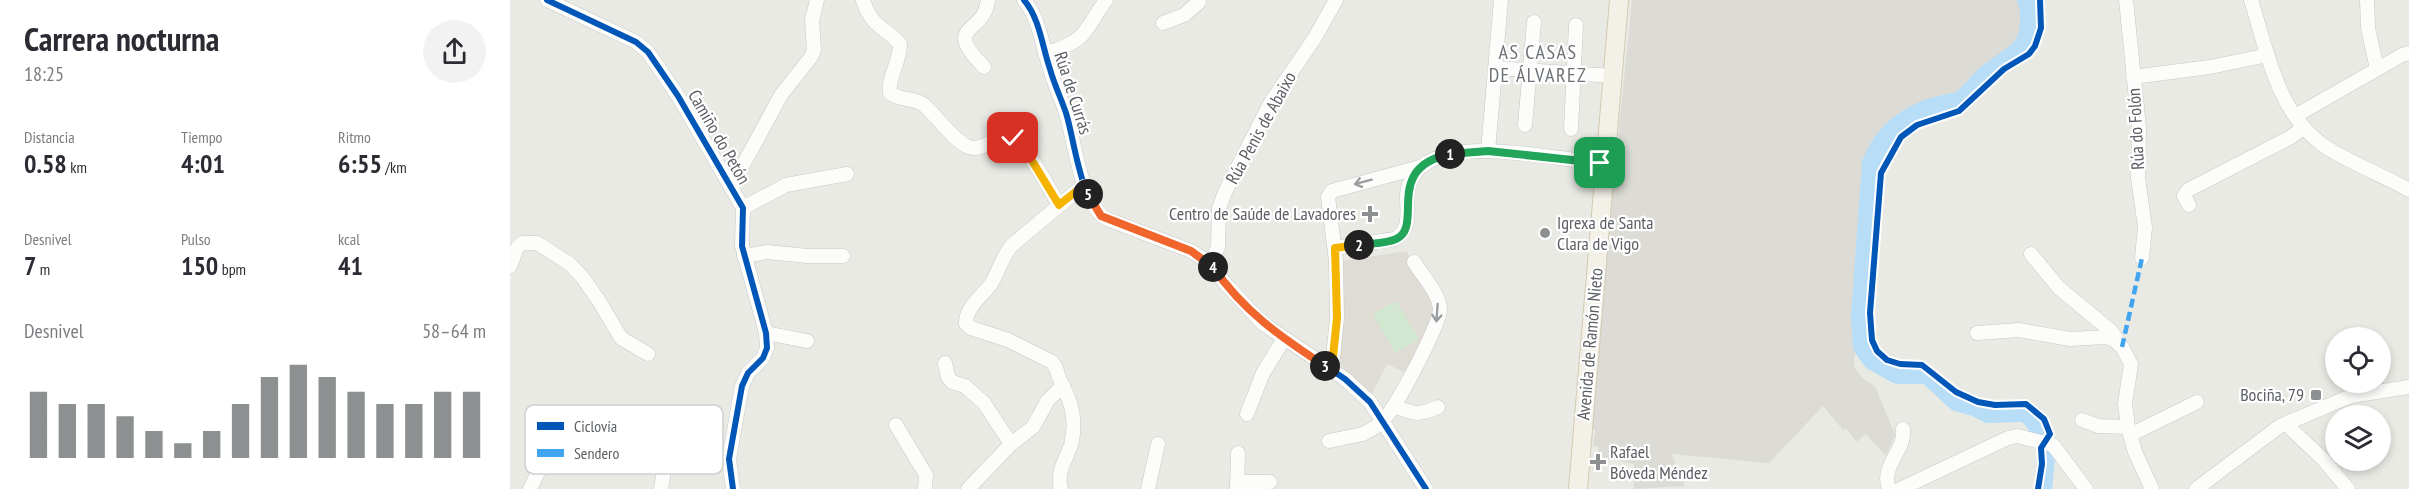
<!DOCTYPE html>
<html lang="es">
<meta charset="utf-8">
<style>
body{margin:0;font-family:"PT Sans Narrow",sans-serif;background:#f2f2f3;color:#2b2b33;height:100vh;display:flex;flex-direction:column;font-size:22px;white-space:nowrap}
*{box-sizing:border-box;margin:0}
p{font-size:20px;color:#7c7c81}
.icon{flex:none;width:33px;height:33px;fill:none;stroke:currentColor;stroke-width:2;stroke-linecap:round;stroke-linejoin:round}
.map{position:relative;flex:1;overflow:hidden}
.drawer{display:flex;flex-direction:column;background:#fff;width:510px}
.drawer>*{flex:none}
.controls{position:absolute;left:1815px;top:327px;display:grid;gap:12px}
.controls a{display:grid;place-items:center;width:66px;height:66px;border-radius:50%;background:#fff;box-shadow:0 3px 9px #0003;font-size:30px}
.pin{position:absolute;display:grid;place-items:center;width:51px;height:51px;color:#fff;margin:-26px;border-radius:12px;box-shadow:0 3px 9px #0006}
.km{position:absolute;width:30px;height:30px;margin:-15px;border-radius:50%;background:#222;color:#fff;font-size:16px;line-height:30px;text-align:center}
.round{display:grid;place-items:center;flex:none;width:63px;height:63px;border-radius:32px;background:#f2f2f3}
.summary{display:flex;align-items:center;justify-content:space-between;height:102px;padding:0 24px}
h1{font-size:33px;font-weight:700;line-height:45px}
.figures{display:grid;grid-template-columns:repeat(3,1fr);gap:9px;height:102px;padding:6px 24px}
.figures div{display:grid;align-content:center}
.figures b{font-size:26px;font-weight:700}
.figures small{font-size:16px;font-weight:400}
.figures p{font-size:16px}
.chart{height:168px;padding:12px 24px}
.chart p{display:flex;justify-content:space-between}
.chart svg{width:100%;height:108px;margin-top:6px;stroke:#8d9090;stroke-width:6}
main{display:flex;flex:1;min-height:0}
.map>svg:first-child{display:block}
</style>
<main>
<section class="drawer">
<div class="summary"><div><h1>Carrera nocturna</h1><p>18:25</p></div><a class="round"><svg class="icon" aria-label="share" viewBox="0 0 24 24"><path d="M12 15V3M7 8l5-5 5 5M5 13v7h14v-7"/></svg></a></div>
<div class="figures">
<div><p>Distancia</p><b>0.58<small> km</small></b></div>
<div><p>Tiempo</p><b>4:01</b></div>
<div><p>Ritmo</p><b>6:55<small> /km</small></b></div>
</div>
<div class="figures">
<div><p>Desnivel</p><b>7<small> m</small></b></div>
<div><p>Pulso</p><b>150<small> bpm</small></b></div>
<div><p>kcal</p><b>41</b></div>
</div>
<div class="chart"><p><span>Desnivel</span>58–64 m</p>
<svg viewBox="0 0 160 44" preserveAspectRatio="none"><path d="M5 44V17M15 44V22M25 44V22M35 44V27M45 44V33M55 44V38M65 44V33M75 44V22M85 44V11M95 44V6M105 44V11M115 44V17M125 44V22M135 44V22M145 44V17M155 44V17"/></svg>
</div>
</section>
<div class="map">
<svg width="1899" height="489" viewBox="0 0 1899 489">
<rect width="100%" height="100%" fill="#eaeae5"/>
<!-- industrial -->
<polygon fill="#dcdbd6" points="1122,0 1509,0 1516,38 1511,45 1467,80 1452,96 1430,100 1388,118 1366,141 1357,157 1344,366 1353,379 1365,386 1385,435 1376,456 1356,434 1346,442 1336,428 1333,430 1313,406 1259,463 1161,454 1175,486 1124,489 1124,464 1087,457 1089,447 1083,446 1085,431 1079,424"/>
<!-- education -->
<polygon fill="#dedcd4" points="897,251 900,262 926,309 921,330 894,372 877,364 862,394 829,364 832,360 829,358 830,261"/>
<!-- green -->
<polygon fill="#d2e7d0" points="886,301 909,339 885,353 863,314"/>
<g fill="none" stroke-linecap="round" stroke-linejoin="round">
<!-- river -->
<path stroke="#b7ddf7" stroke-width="18" d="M1516,0c3,6 3,11 3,18 1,36 -21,37 -45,58 -8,7 -14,18 -23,23 -6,4 -16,4 -22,6 -33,9 -56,27 -68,58l-11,154 2,30 10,14 25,14h30l29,27 18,5 14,7 36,-1 7,5 9,13 7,18 -4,40"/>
<!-- minor casing -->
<g stroke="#c7c8c7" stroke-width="15">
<g id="minor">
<polyline points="37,0 126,42 138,52 168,96 233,208 232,246 256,333 257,348 253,358 238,373 232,386 219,459 223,489"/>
<path d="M353,0c9,28 20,25 37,44 0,19 -13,35 -10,49 10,8 24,4 34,12 12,10 35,43 49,43 12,1 23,-11 34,-13 22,12 39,49 52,70"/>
<path d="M514,0c16,19 18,46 26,69 4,15 11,29 16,44 9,28 14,91 41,106l84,32 20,13 13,18 38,41 83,56 25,23 56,87"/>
<polyline points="1616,0 1629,128 1628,178 1635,227 1632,258"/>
<path d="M1741,0c16,51 26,112 72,145 26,18 58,29 86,45"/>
<polyline points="1857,0 1858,28 1867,69"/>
<polyline points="653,23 674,15 689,2 687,0"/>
<path d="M535,54c45,-16 36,-19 61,-54"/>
<path d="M474,67c-43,-44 0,-31 4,-67"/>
<polyline points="986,68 1103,76"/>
<polyline points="1623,77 1700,67 1758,55"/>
<polyline points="1785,116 1892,55 1899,53"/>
<polyline points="1015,125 1024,22"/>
<polyline points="1061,129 1066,25"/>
<polyline points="978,151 991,0"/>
<polyline points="219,182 227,176 271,95 301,57 304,50 302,20 307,0"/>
<polyline points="1679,205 1674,196 1678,190 1781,137 1794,127"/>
<polyline points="233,208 276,185 337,174"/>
<path d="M825,248l60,-9c23,-15 5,-41 16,-58 3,-5 6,-12 11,-15 39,-31 136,-5 184,-3"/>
<polyline points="1521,254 1549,288 1601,331 1608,341"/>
<polyline points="234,256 257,252 298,256 333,256"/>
<polyline points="701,264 708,247 709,208 715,192 761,102 804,39 826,0"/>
<polyline points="0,266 7,248 12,243 27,243 60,264 73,278 89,301 111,338 138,354"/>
<polyline points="256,333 297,341"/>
<polyline points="1467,333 1509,330 1560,339 1596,337 1604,340 1612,347 1621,364 1615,404 1618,427 1625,452 1642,489"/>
<polyline points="435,363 438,377 442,382 455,386 474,403 501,444"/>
<polyline points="820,369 822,366 827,318 826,261 818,197 822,191 910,167"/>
<path d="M884,406c20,8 24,10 44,1"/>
<polyline points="737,414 753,373 774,339"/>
<path d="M873,420c11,-8 57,-96 57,-110 0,-16 -18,-35 -26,-48"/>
<polyline points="1572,420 1588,426 1618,427"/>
<polyline points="1780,421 1782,430 1813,459 1838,489"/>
<polyline points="386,425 416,475 415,489"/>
<polyline points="1620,435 1687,402"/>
<polyline points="819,441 853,434 874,422"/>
<polyline points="117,456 149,462 154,471 151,489"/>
<polyline points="727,482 760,482"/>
<polyline points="20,489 38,451"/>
<polyline points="458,489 501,444 523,427 538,400 553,386"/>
<path d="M551,489c-5,-16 5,-30 10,-44 6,-24 1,-42 -10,-63 -4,-7 -3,-14 -9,-20l-44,-22 -37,-12 -5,-4c-1,-16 16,-28 25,-40 8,-13 11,-27 21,-39l72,-60"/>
<polyline points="638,489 648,444"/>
<polyline points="727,489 728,453"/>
<path d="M1379,489c-9,-24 17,-38 14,-60"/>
<polyline points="1390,489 1498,438 1507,436 1543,445 1576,489"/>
<polyline points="1686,489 1770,426 1841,396 1899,387"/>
</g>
</g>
<!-- major casing -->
<g stroke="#d2cab2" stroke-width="20">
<polyline id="major" points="1068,489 1109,0"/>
</g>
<!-- minor -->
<use href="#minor" stroke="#fcfcfb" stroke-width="14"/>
<!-- major -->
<use href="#major" stroke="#f2f0e7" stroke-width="18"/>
<!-- quiet -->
<polyline stroke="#40a5ee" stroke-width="4.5" stroke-dasharray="9 4.5" stroke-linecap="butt" points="1612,347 1632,258"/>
<!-- cycleway casing -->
<g stroke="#fff" stroke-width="10">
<g id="cycleway">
<polyline points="37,0 126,42 138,52 168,96 233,208 232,246 256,333 257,348 253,358 238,373 232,386 219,459 223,489"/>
<path d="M514,0c16,19 18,46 26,69 4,15 11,29 16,44 9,28 14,91 41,106l84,32 20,13 13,18 38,41 83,56 25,23 56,87"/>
<polyline points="1528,489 1532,464 1531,448 1540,434 1534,419 1516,404 1485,405 1468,402 1446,392 1412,365 1390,364 1377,360 1367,351 1362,340 1360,313 1371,173 1391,137 1407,125 1449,111 1494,69 1519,54 1525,46 1531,28 1530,0"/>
</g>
</g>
<!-- cycleway -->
<use href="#cycleway" stroke="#0057b8" stroke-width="6"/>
</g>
<!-- one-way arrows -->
<defs><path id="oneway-shaft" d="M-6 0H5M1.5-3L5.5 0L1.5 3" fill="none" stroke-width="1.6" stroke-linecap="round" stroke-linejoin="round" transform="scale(1.5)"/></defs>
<g stroke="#9b9ea0">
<use href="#oneway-shaft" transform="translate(853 182) rotate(165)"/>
<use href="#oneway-shaft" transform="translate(927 313) rotate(94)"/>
</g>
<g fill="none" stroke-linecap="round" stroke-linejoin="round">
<!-- split-1 casing -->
<g stroke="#fff" stroke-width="12">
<polyline id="split-1" points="940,154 978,151 1090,163"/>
</g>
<!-- split-2 casing -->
<g stroke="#fff" stroke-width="12">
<path id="split-2" d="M849,245c11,-2 27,-1 37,-6 29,-13 -14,-71 54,-85"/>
</g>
<!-- split-3 casing -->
<g stroke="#fff" stroke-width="12">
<polyline id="split-3" points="815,366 819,369 822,366 827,318 825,248 849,245"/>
</g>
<!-- split-4 casing -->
<g stroke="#fff" stroke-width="12">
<path id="split-4" d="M703,267c31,45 68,70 112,99"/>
</g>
<!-- split-5 casing -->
<g stroke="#fff" stroke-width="12">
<polyline id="split-5" points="578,194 591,216 681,251 703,267"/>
</g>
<!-- split-6 casing -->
<g stroke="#fff" stroke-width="12">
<polyline id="split-6" points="503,138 521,159 549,205 574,185 578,194"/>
</g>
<!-- split-1 -->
<use href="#split-1" stroke="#22a559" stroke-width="8"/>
<!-- split-2 -->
<use href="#split-2" stroke="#22a559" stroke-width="8"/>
<!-- split-3 -->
<use href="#split-3" stroke="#f5b400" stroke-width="8"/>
<!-- split-4 -->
<use href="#split-4" stroke="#f0652b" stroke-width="8"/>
<!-- split-5 -->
<use href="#split-5" stroke="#f0652b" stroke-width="8"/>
<!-- split-6 -->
<use href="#split-6" stroke="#f5b400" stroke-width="8"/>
</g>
<!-- markers -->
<g fill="#8d9090" stroke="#fff" stroke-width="2">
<path d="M857 205h6v6h6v6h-6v6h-6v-6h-6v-6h6z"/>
<circle cx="1035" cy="233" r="6"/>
<rect x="1800" y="389" width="12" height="12" rx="3"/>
<path d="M1085 453h6v6h6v6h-6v6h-6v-6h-6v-6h6z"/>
</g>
<g text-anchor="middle" stroke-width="4.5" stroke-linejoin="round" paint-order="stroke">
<!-- street labels -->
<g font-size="18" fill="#5b5f63" stroke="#fff">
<text transform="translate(563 93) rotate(72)" y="6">Rúa de Currás</text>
<text transform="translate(751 128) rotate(-61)" y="6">Rúa Penis de Abaixo</text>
<text transform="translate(1626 129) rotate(-93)" y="6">Rúa do Folón</text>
<text transform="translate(209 137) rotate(60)" y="6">Camiño do Petón</text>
<text transform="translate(1080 344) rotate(-85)" y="6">Avenida de Ramón Nieto</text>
</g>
<!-- poi labels -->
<g font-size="18" fill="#5b5f63" stroke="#fff" text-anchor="end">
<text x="846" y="220">Centro de Saúde de Lavadores</text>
<text x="1047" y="229" text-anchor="start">Igrexa de Santa<tspan x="1047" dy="21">Clara de Vigo</tspan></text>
<text x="1794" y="401">Bociña, 79</text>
<text x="1100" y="458" text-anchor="start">Rafael<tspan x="1100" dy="21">Bóveda Méndez</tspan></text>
</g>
<!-- neighbourhood labels -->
<g font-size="20" letter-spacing="1.5" fill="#6c7175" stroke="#fff">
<text x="1028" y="59">AS CASAS<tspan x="1028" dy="23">DE ÁLVAREZ</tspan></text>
</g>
</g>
<!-- legend -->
<rect x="15" y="405" width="198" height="69" rx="9" fill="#fff" stroke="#cecfd0" stroke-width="1.5"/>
<rect x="27" y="422" width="27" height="8" fill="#0057b8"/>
<rect x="27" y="449" width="27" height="8" fill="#40a5ee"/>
<g font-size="16" fill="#5b5f63">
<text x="64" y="432">Ciclovía</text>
<text x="64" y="459">Sendero</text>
</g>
</svg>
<div class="controls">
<a><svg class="icon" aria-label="locate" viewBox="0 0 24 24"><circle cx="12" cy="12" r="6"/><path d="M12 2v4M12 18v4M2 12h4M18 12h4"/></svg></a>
<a><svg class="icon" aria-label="layers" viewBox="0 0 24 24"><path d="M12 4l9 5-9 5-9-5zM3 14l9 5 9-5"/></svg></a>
</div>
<div class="pin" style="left:1090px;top:163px;background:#1e9e55"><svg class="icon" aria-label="arrive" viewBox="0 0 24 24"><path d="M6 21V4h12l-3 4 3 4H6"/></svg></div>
<div class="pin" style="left:503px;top:138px;background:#d93025"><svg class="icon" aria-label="check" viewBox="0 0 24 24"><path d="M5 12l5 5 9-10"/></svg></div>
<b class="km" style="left:940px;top:154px">1</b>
<b class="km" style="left:849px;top:245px">2</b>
<b class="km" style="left:815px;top:366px">3</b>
<b class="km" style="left:703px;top:267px">4</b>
<b class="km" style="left:578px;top:194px">5</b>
</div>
</main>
